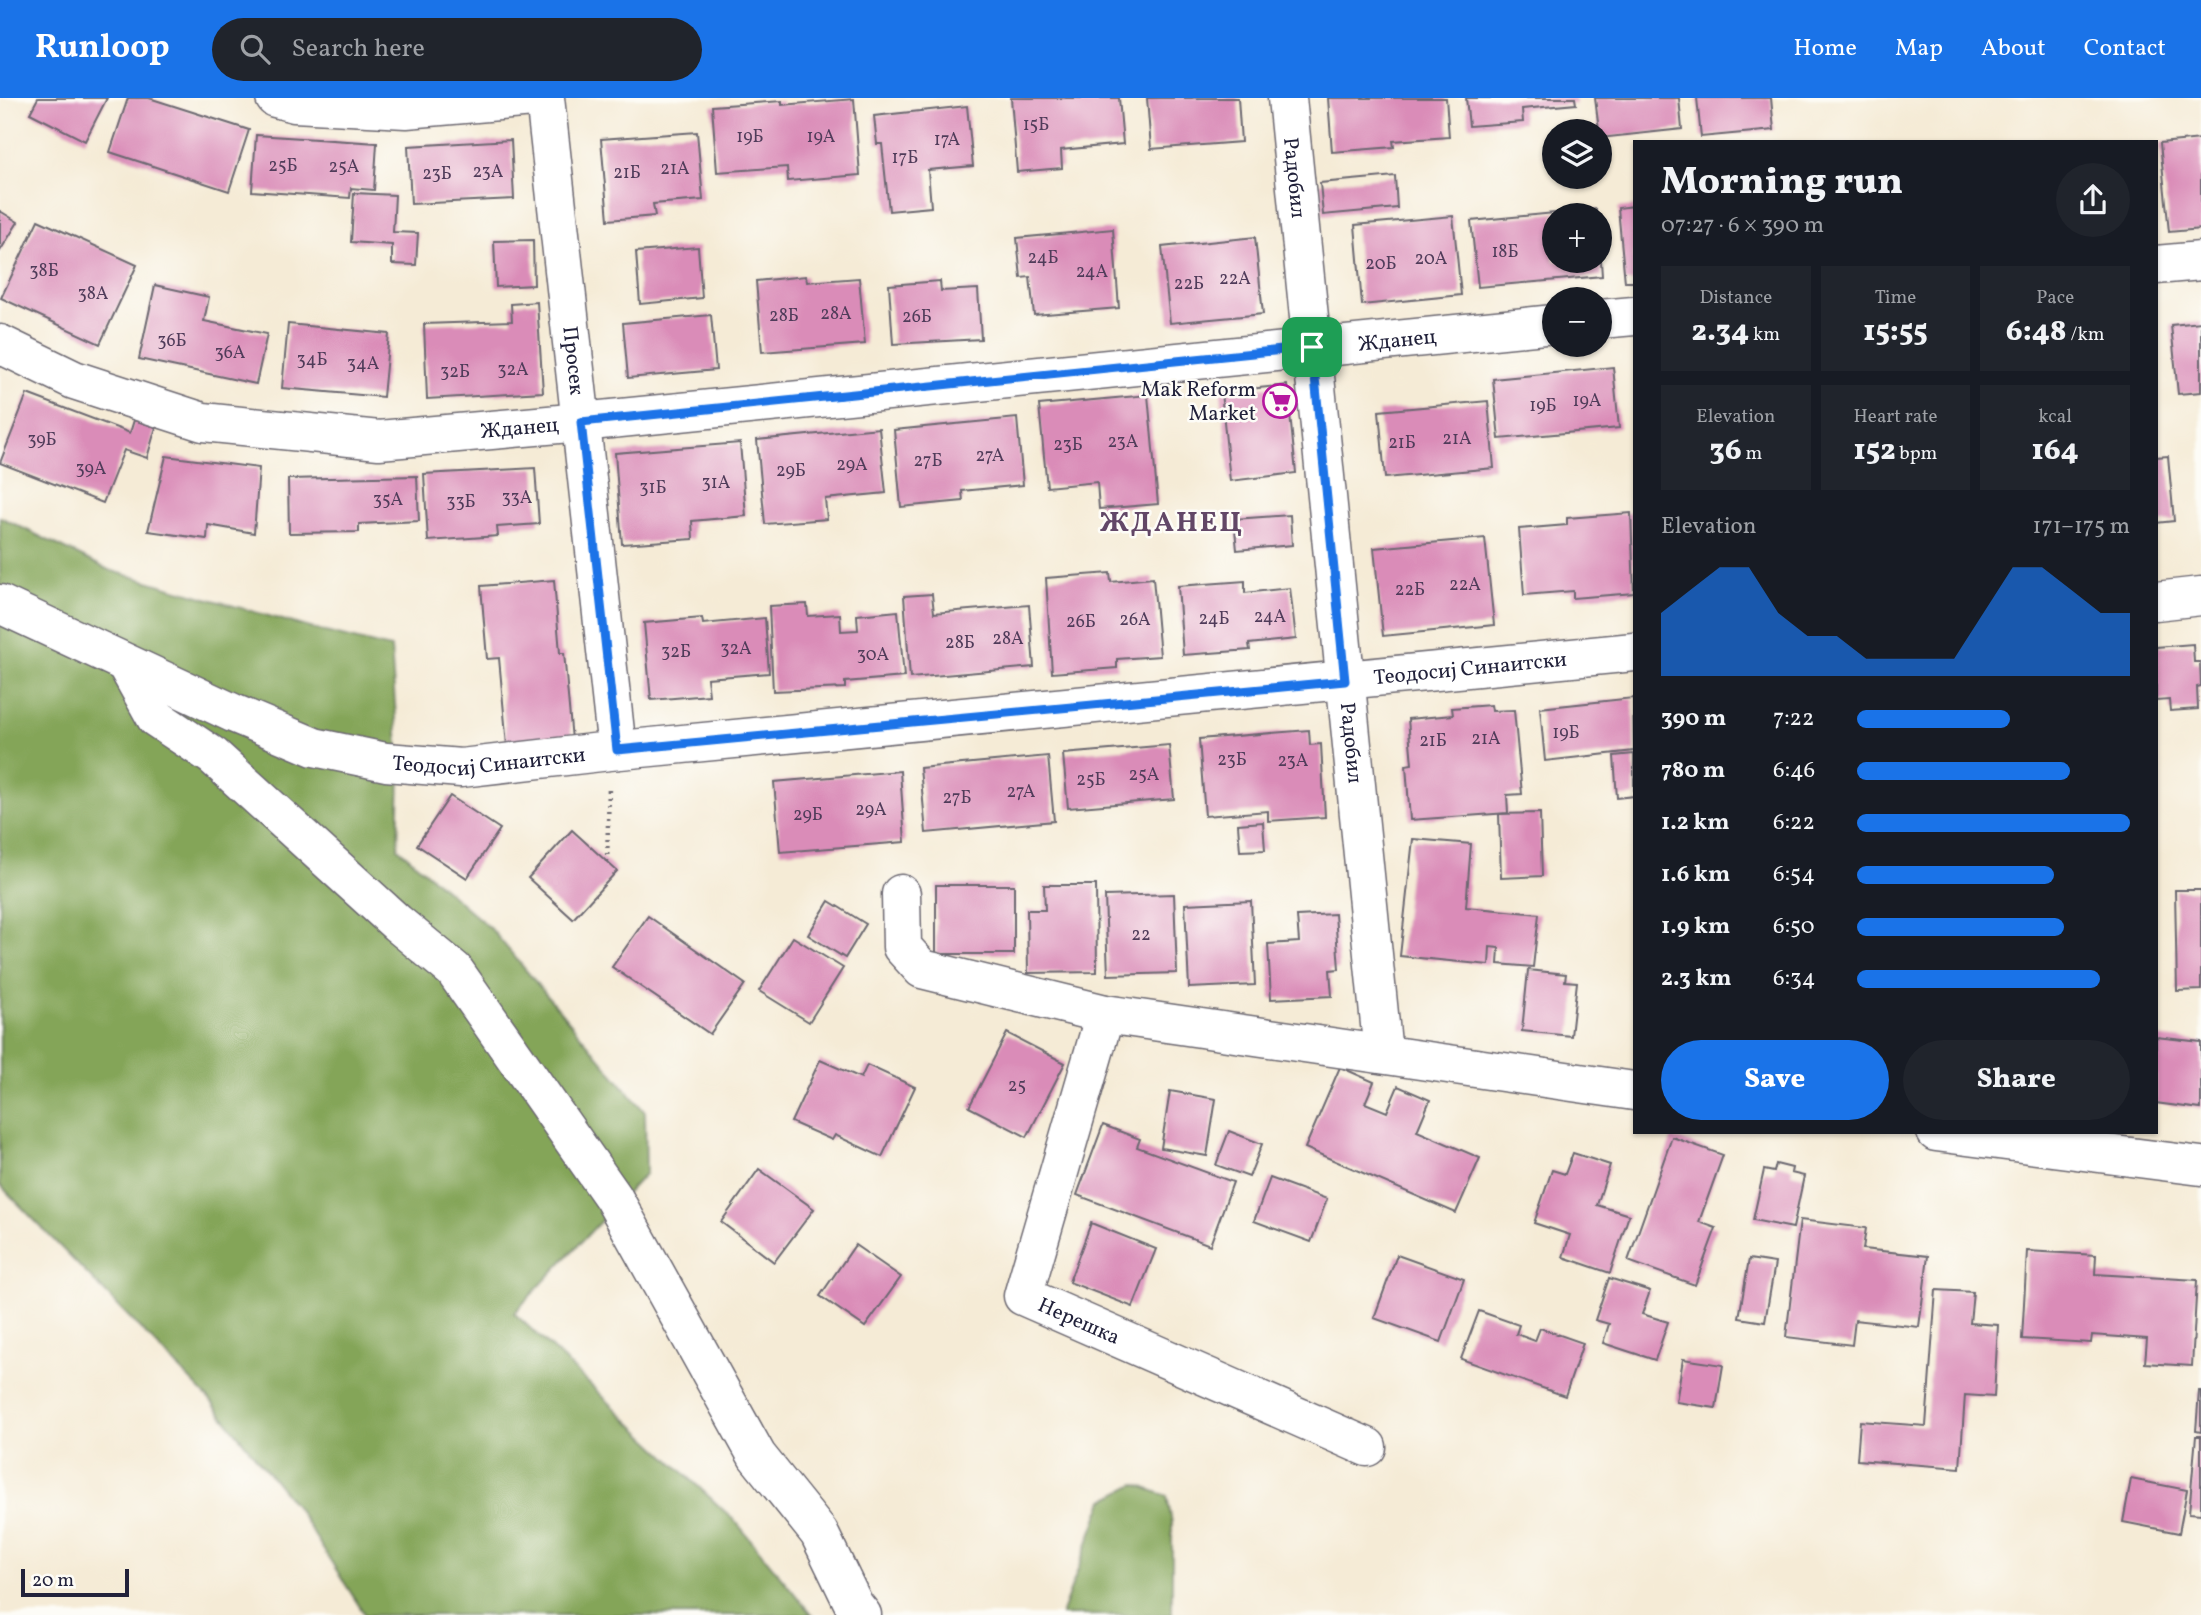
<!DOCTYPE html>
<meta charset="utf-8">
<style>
body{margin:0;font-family:Vollkorn,serif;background:#20242c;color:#f1f3f6;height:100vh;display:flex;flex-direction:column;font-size:26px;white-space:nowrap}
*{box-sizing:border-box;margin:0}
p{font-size:23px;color:#9ea1a6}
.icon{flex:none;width:38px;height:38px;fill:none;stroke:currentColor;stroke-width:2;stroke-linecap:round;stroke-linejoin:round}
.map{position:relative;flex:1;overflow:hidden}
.sheet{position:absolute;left:1633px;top:42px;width:525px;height:994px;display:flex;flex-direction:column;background:#171b24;border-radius:0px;box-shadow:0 2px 5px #0004}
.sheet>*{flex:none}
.fabs{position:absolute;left:1542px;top:21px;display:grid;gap:14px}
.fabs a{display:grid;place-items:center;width:70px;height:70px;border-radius:50%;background:#171b24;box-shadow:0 2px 5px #0004;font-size:35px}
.scale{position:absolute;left:21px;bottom:18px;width:108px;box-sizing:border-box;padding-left:7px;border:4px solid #22223b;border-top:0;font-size:19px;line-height:24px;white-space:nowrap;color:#22223b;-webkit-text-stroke:5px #fdfcf7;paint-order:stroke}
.pin{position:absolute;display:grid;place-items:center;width:60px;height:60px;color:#fff;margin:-30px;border-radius:14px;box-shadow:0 4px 10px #0006}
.round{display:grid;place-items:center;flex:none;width:74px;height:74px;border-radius:37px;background:#20242c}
.overview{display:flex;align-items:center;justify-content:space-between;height:119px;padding:0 28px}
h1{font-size:38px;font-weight:800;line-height:52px}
.figures{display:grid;grid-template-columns:repeat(3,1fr);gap:10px;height:119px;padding:7px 28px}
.figures div{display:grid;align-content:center;border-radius:0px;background:#20242c;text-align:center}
.figures b{font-size:30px;font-weight:800}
.figures small{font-size:19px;font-weight:400}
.figures p{font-size:19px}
.chart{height:196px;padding:14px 28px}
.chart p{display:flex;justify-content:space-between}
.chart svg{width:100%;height:126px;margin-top:7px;fill:#1a73e8;opacity:.7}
.button{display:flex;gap:14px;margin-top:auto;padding:14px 28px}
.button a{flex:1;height:80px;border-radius:42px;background:#1a73e8;color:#fff;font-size:28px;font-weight:800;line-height:80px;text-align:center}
.button a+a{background:#20242c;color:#f1f3f6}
ul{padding:0 28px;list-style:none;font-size:23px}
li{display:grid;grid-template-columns:112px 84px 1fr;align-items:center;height:52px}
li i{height:18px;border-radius:9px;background:#1a73e8}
header{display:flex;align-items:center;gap:42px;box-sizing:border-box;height:98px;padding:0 35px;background:#1a73e8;color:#fff}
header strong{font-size:33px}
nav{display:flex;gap:38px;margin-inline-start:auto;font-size:24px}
.search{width:490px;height:63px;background:#20242c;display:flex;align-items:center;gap:18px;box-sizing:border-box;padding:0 24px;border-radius:38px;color:#9ea1a6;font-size:26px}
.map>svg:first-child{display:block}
</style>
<header>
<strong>Runloop</strong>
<div class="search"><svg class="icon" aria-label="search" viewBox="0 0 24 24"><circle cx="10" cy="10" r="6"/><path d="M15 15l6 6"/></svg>Search here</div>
<nav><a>Home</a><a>Map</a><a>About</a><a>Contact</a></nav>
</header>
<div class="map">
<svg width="2201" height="1517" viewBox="0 0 2201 1517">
<rect width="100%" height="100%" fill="#fdfcf7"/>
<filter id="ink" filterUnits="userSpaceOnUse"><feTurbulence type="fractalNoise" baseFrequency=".0143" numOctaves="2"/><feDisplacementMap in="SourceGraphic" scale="14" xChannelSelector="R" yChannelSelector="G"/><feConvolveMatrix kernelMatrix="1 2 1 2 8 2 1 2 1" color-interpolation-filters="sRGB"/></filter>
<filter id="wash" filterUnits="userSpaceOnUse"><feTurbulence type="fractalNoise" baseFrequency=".00686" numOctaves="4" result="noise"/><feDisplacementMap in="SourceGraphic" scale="28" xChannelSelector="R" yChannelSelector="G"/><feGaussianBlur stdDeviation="1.57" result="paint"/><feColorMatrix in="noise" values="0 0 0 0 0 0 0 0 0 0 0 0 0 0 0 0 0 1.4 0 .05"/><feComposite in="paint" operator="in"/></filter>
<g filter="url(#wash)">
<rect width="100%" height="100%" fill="#f5ebd6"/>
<!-- forest -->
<g fill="#84a559" stroke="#53644a" stroke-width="2">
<polygon points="0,419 109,472 321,533 391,550 400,676 398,750 492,832 645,1014 646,1075 514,1215 737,1425 812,1517 365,1517 297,1410 210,1302 0,1087"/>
<polygon points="1135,1386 1167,1398 1172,1425 1172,1517 1061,1517 1104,1402"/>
</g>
<g id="blocks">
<!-- building -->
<g fill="#da8cb8">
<polygon points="38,0 107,0 85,43 30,15"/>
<polygon points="128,0 149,0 249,32 229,93 110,54"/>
<polygon points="1011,0 1119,0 1123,46 1061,52 1062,70 1017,74"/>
<polygon points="1147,0 1238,0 1241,44 1151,51"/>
<polygon points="1328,0 1446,0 1449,39 1393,43 1394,49 1332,54"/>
<polygon points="1466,0 1575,0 1576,6 1522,11 1523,24 1469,28"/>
<polygon points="1595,0 1679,0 1682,31 1600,40"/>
<polygon points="1697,0 1771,0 1774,32 1701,39"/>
<polygon points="854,1 860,77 788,83 787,69 717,74 712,8 782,3 782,7"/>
<polygon points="967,8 973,68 928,72 931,109 889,113 882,46 877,46 874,18"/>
<polygon points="697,34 703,102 653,106 655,118 608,122 601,41"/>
<polygon points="256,37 377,45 374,92 351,90 350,100 252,93"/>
<polygon points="2201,41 2201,131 2169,134 2160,45"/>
<polygon points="511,42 514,101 411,106 408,48"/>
<polygon points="1395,78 1397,110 1323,117 1320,85"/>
<polygon points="354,95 395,97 393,134 418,135 416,167 392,166 392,147 351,144"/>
<polygon points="1634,108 1634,184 1625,184 1618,110"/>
<polygon points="1596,111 1596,117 1554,117 1554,163 1601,163 1602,178 1478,189 1471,123"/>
<polygon points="0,113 18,124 0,153"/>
<polygon points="1453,118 1461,197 1362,207 1355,127"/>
<polygon points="38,122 137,167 100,246 1,200"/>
<polygon points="1113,131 1119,210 1034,217 1030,179 1021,180 1017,140"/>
<polygon points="1255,139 1263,216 1170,225 1162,149"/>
<polygon points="533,142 534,187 496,189 494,143"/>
<polygon points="698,149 702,200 640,206 636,154"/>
<polygon points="806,178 807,184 859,180 865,246 762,254 756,183"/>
<polygon points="940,183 941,193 978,191 981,241 893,246 889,187"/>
<polygon points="155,187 209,199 204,223 267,236 256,286 139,261"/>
<polygon points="537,204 543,294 427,301 424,226 512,223 511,206"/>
<polygon points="711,217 716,272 628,280 623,225"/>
<polygon points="2201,224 2201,294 2178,296 2171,227"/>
<polygon points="288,226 389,236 383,299 282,290"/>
<polygon points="1613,269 1619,330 1499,341 1493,281"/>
<polygon points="1287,287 1296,375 1230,383 1221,294"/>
<polygon points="27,296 130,335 134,322 156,329 147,360 124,352 103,405 0,365"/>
<polygon points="1148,297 1158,406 1099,411 1097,384 1047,389 1039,307"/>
<polygon points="1488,303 1494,370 1385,380 1379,313"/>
<polygon points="1017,320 1023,387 962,393 963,403 901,409 894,332"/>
<polygon points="879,330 886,395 825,401 827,421 765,426 757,342"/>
<polygon points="740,345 746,418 692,423 693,441 622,446 615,355"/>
<polygon points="166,358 259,370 254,435 208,427 207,441 148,433"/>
<polygon points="2168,358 2174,423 2156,425 2156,359"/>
<polygon points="535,370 539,426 497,429 498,438 428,443 424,376"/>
<polygon points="417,378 419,423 359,426 359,434 289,435 288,381"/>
<polygon points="1631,415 1634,495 1573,500 1573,493 1524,497 1519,431 1567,427 1567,420"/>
<polygon points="1290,417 1292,447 1237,452 1234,421"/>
<polygon points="1485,440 1494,527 1383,538 1374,450"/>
<polygon points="1110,475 1111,484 1153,480 1160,558 1117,561 1117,570 1052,575 1046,480"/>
<polygon points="554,482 560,555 564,555 572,642 507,648 499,560 487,561 481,488"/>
<polygon points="1245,483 1245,495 1290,490 1296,541 1249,546 1250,552 1183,557 1178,488"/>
<polygon points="932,496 934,515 1029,507 1034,569 910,580 904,498"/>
<polygon points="807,506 808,518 840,516 841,533 858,532 857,517 898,513 904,579 845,584 845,590 773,593 769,508"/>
<polygon points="702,520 703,526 765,520 769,575 707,580 709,597 651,602 644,525"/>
<polygon points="2193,546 2194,564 2200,564 2201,588 2197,589 2198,611 2170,613 2169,602 2156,603 2156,549"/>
<polygon points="1633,600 1634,653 1545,663 1540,610"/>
<polygon points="1491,607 1492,613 1514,612 1522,696 1507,697 1508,715 1410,722 1406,667 1412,666 1408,621 1453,617 1452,610"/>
<polygon points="1309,632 1310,647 1321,646 1325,719 1268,723 1268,713 1205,718 1199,641"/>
<polygon points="1169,647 1174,701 1068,710 1063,656"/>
<polygon points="1634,656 1634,698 1617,700 1614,658"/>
<polygon points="1048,658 1054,723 926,735 920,670"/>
<polygon points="900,673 905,744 780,754 774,684"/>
<polygon points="450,698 500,731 467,780 417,747"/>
<polygon points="1540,715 1542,778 1501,780 1499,716"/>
<polygon points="1263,724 1265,752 1240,753 1238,726"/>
<polygon points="572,732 617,773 573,821 528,780"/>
<polygon points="1413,741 1471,746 1466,809 1539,816 1533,869 1498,866 1499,850 1490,849 1489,867 1400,858"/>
<rect x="936" y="787" width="78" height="69"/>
<polygon points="1044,787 1096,787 1097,874 1028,875 1027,812 1045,812"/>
<polygon points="2175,792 2201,792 2201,892 2177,893"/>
<polygon points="1174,796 1177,875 1108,877 1105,798"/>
<polygon points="829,803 866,826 845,860 808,837"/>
<polygon points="1251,803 1255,887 1189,890 1185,806"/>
<polygon points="1335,816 1339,871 1330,872 1332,898 1271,901 1268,846 1299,844 1297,818"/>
<polygon points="648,818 745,886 710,936 612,869"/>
<polygon points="793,839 843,870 809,924 759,893"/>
<polygon points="1528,872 1566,876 1565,883 1577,884 1571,938 1522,933"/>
<polygon points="1007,935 1065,965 1027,1039 969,1009"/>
<polygon points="2156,939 2201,944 2201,1011 2156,1005"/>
<polygon points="820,962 861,980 867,967 915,989 882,1059 835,1037 832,1042 791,1024"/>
<polygon points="1340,969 1374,984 1365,1005 1387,1014 1398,988 1430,1002 1417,1033 1480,1060 1456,1115 1305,1050"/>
<polygon points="1170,993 1216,1001 1207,1058 1161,1050"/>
<polygon points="1103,1027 1140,1041 1137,1049 1233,1084 1210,1147 1077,1097"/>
<polygon points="1229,1033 1262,1046 1249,1079 1216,1067"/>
<polygon points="1672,1039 1723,1057 1699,1124 1716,1130 1695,1187 1628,1163"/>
<polygon points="1573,1055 1610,1067 1597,1107 1629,1117 1610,1175 1563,1159 1570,1137 1534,1125 1552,1072 1565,1076"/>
<polygon points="1776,1066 1792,1070 1791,1075 1804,1078 1793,1130 1753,1122 1764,1072 1774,1074"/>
<polygon points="759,1071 814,1111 774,1164 721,1124"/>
<polygon points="1270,1080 1327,1101 1311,1144 1254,1123"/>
<polygon points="1800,1122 1866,1130 1863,1151 1928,1158 1919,1229 1855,1222 1852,1247 1786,1239"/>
<polygon points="1091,1125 1156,1151 1133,1209 1069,1184"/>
<polygon points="855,1147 901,1179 865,1229 820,1198"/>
<polygon points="2027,1153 2096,1157 2095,1176 2197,1182 2192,1268 2145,1265 2147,1241 2092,1237 2091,1245 2022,1241"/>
<polygon points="1397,1157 1464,1181 1441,1244 1374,1220"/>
<polygon points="1749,1161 1775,1165 1765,1224 1739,1220"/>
<polygon points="1609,1180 1650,1193 1642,1216 1668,1224 1655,1262 1603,1245 1609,1226 1595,1222"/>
<polygon points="1936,1192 1973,1194 1970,1225 1998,1227 1994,1299 1965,1297 1960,1370 1857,1362 1860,1323 1926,1328"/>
<polygon points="1479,1213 1519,1227 1516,1236 1535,1243 1540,1230 1583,1245 1565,1298 1461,1261"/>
<polygon points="1683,1261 1723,1267 1716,1310 1676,1304"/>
<polygon points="2199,1293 2201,1293 2201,1334 2196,1333"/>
<polygon points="2196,1338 2201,1338 2201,1416 2189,1415"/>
<polygon points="2131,1381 2187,1392 2179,1435 2123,1424"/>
</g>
</g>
</g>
<g filter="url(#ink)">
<use href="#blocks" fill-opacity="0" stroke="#6c6871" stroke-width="2"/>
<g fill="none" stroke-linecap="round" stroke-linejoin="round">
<!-- street casing -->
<g stroke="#6c6871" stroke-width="41">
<g id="street">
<polyline points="275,0 294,5 406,11 534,0"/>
<path id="s1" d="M545,0l72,652"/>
<path id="s2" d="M1287,0l96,956"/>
<polyline points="2156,167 2201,163"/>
<polyline points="1600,221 1634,218"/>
<path id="s3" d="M0,246l74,36 129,42 176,18 202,-18 973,-98"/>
<polyline points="2156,503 2201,498"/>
<path id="s4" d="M0,506l233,109 81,34 72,15 75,6 149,-17 1024,-99"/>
<polyline points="126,566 156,620 213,658 397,825 454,872 613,1099 757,1358 819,1435 854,1507 862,1517"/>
<polyline points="901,796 902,849 922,871 1105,916 1634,993"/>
<path id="s5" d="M1105,916l-82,282 344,151"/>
<polyline points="1936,1034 2201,1068"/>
</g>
</g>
<!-- path -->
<polyline stroke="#6c6871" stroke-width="4.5" stroke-dasharray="2 5" stroke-linecap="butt" points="607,764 609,689"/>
<!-- street -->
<use href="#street" stroke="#fff" stroke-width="38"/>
</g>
</g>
<g fill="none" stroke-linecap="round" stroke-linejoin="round" filter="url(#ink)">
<!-- route casing -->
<g stroke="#fff" stroke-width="14">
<polygon id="route" points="1312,249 1345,583 617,652 581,324"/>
</g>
<!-- route -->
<use href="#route" stroke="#1a73e8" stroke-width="9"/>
</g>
<!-- icons -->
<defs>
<g id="supermarket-ring" transform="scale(1.75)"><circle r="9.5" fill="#fdfcf7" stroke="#b5179e" stroke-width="1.5"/><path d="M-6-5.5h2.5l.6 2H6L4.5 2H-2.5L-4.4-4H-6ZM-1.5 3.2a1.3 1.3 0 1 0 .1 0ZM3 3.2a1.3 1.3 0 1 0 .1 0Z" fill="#b5179e"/></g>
</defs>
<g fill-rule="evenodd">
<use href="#supermarket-ring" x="1280" y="303"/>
</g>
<g text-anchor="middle" stroke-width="5" stroke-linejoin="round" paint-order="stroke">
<!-- number labels -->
<g font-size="18" fill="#503c5a">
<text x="1036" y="32">15Б</text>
<text x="750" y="44">19Б</text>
<text x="821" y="44">19А</text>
<text x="947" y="47">17А</text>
<text x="905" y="65">17Б</text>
<text x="283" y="73">25Б</text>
<text x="344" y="74">25А</text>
<text x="675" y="76">21А</text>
<text x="488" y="79">23А</text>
<text x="627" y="80">21Б</text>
<text x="437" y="81">23Б</text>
<text x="1505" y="159">18Б</text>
<text x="1043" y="165">24Б</text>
<text x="1431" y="166">20А</text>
<text x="1381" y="171">20Б</text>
<text x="44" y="178">38Б</text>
<text x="1092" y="179">24А</text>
<text x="1235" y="186">22А</text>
<text x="1189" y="191">22Б</text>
<text x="93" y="201">38А</text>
<text x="836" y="221">28А</text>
<text x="784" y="223">28Б</text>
<text x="917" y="224">26Б</text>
<text x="172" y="248">36Б</text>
<text x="230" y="260">36А</text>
<text x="312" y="267">34Б</text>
<text x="363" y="271">34А</text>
<text x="513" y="277">32А</text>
<text x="455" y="279">32Б</text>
<text x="1587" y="308">19А</text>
<text x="1543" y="313">19Б</text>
<text x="1457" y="346">21А</text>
<text x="42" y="347">39Б</text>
<text x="1123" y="349">23А</text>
<text x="1402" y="350">21Б</text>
<text x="1068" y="352">23Б</text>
<text x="990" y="363">27А</text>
<text x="928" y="368">27Б</text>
<text x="852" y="372">29А</text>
<text x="91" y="376">39А</text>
<text x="791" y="378">29Б</text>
<text x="716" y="390">31А</text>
<text x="653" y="395">31Б</text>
<text x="517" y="405">33А</text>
<text x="388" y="407">35А</text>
<text x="461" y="409">33Б</text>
<text x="1465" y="492">22А</text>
<text x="1410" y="497">22Б</text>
<text x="1270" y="524">24А</text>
<text x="1214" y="526">24Б</text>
<text x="1135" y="527">26А</text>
<text x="1081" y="529">26Б</text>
<text x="1008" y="546">28А</text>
<text x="960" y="550">28Б</text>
<text x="736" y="556">32А</text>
<text x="676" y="559">32Б</text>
<text x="873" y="562">30А</text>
<text x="1566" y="640">19Б</text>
<text x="1486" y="646">21А</text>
<text x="1433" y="648">21Б</text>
<text x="1232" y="667">23Б</text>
<text x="1293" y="668">23А</text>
<text x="1144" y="682">25А</text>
<text x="1091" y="687">25Б</text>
<text x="1021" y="699">27А</text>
<text x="957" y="705">27Б</text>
<text x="871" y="717">29А</text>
<text x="808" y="722">29Б</text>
<text x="1141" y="842">22</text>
<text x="1017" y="993">25</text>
</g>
<!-- street labels -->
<g font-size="21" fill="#22223b" stroke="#fdfcf7">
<text dy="7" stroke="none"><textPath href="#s2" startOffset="80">Радобил</textPath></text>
<text dy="7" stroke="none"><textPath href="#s3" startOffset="1418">Жданец</textPath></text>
<text dy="7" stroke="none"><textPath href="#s1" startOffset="264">Просек</textPath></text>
<text dy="7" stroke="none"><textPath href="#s3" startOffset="536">Жданец</textPath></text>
<text dy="7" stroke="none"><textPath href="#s4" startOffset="1508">Теодосиј Синаитски</textPath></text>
<text dy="7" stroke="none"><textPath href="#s2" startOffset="648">Радобил</textPath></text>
<text dy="7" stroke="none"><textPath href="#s4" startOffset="522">Теодосиј Синаитски</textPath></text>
<text dy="7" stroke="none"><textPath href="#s5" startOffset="355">Нерешка</textPath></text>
</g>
<!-- poi labels -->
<g font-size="21" fill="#22223b" stroke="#fdfcf7" text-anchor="end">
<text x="1256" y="298">Mak Reform<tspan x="1256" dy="24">Market</tspan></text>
</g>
<!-- district labels -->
<g font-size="28" font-weight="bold" letter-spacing="2" fill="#624767" stroke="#fdfcf7">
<text x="1172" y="433">ЖДАНЕЦ</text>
</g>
</g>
</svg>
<div class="fabs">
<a><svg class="icon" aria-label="layers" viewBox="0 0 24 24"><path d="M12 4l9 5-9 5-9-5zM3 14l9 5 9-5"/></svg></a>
<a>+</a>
<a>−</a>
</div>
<div class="scale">20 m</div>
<div class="pin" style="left:1312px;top:249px;background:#1e9e55"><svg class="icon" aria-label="arrive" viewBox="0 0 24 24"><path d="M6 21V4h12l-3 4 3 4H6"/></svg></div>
<section class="sheet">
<div class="overview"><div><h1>Morning run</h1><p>07:27 · 6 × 390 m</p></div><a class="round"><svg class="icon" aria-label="share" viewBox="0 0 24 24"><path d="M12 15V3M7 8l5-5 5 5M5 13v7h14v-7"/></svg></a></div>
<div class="figures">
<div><p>Distance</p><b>2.34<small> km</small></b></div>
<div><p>Time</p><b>15:55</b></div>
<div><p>Pace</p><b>6:48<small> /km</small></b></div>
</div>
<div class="figures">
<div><p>Elevation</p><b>36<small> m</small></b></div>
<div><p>Heart rate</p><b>152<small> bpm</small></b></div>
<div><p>kcal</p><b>164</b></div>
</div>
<div class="chart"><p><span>Elevation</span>171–175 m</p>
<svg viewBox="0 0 160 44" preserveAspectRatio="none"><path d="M0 44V22L10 14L20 6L30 6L40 22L50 30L60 30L70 38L80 38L90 38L100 38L110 22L120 6L130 6L140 14L150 22L160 22V44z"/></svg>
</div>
<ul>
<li><b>390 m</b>7:22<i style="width:56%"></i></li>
<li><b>780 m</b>6:46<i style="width:78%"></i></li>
<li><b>1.2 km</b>6:22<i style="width:100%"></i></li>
<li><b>1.6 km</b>6:54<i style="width:72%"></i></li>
<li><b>1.9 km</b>6:50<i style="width:76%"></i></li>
<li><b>2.3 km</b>6:34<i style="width:89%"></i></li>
</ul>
<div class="button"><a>Save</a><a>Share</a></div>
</section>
</div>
